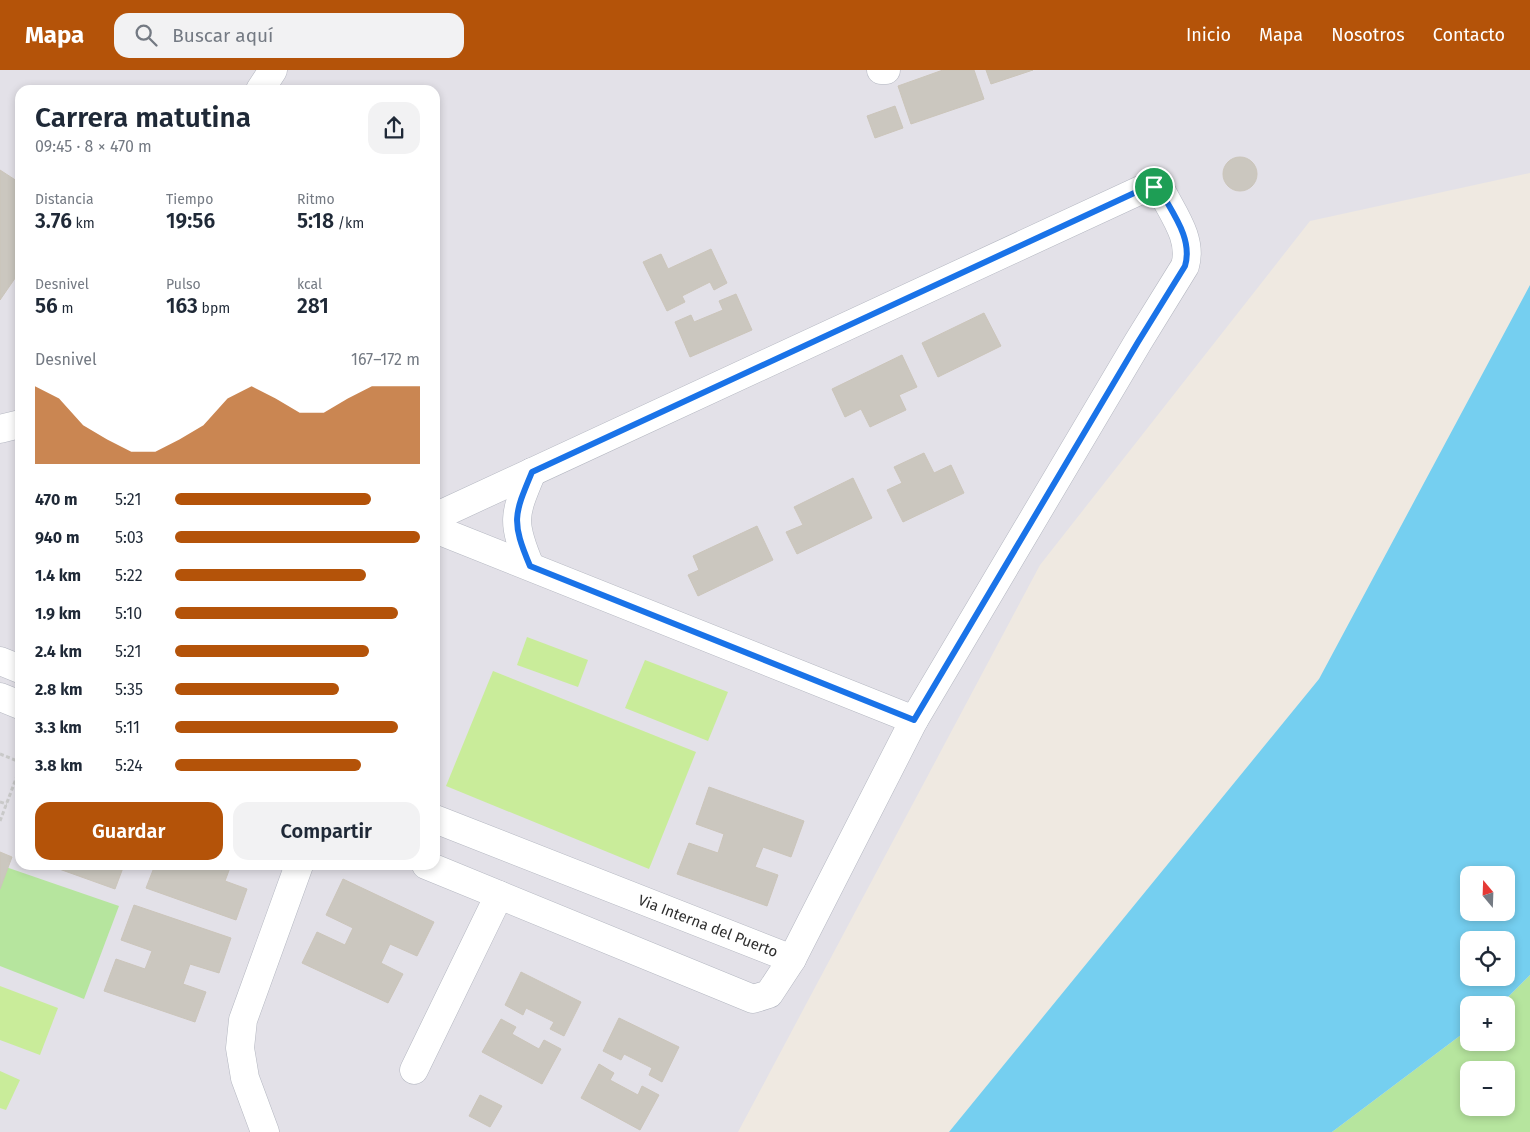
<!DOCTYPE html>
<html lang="es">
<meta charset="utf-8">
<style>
body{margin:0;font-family:"Fira Sans",sans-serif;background:#f2f2f3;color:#1f2937;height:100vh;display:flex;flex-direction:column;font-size:19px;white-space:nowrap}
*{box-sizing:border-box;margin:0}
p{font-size:16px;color:#747a83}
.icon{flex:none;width:28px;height:28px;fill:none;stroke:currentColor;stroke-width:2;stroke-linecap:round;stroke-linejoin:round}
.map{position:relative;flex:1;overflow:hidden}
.sheet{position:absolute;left:15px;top:15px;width:425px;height:785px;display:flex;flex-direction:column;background:#fff;border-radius:15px;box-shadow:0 2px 8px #0003}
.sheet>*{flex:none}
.needle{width:32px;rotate:341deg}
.buttons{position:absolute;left:1460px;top:796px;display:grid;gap:10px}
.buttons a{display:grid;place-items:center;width:55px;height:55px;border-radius:10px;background:#fff;box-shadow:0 2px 8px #0003;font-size:25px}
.pin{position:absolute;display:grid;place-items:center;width:42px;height:42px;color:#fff;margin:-21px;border:2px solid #fff;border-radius:50%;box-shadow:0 1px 5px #0007}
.round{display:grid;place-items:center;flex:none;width:52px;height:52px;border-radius:15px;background:#f2f2f3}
.headline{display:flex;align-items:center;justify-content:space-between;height:85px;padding:0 20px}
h1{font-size:28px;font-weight:600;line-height:38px}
.metrics{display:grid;grid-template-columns:repeat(3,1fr);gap:8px;height:85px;padding:5px 20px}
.metrics div{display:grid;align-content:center}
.metrics b{font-size:21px;font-weight:600}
.metrics small{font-size:14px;font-weight:400}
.metrics p{font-size:14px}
.chart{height:140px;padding:10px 20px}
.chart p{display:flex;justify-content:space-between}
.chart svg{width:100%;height:90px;margin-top:5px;fill:#b45309;opacity:.7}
.action{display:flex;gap:10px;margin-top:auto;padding:10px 20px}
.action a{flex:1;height:58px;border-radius:15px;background:#b45309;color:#fff;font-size:20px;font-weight:600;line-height:58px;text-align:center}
.action a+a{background:#f2f2f3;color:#1f2937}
ul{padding:0 20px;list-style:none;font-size:16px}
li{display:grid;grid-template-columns:80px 60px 1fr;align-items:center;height:38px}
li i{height:12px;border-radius:6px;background:#b45309}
header{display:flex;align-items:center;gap:30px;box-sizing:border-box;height:70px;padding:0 25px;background:#b45309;color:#fff}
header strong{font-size:24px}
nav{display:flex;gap:28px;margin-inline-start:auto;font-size:18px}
.search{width:350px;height:45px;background:#f2f2f3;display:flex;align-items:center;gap:12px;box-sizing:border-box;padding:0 18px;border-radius:15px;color:#747a83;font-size:19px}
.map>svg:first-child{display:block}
</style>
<header>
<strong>Mapa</strong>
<div class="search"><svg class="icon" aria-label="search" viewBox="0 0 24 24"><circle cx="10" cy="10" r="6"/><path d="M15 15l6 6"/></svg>Buscar aquí</div>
<nav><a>Inicio</a><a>Mapa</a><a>Nosotros</a><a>Contacto</a></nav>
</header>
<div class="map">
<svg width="1530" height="1062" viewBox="0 0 1530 1062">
<rect width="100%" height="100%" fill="#efe9e1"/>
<!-- industrial -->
<path fill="#e3e1e8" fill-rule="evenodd" d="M0,0h1530v103l-220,48 -270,344 -302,567h-738zM20,20h415v775h-415z"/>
<!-- green -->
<g fill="#b6e59e" fill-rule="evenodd">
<polygon points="0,795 119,836 84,929 0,896"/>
<path d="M1530,905v157h-198l137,-103v13h37v-37h-6zM1469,1000h37v38h-37z"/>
</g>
<!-- pitch -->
<g fill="#c9ec9a">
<polygon points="527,567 588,590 578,617 517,595"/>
<polygon points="645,590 728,622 708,671 625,638"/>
<polygon points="493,601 696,682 649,799 446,716"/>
<polygon points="0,916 58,938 40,985 0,970"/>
<polygon points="0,1001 20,1010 6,1040 0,1038"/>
</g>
<!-- water -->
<path fill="#75cff0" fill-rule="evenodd" d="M1530,215v690l-30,30h-31v24l-137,103h-383l370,-453zM1469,805h37v37h-37zM1469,870h37v38h-37z"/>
<!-- building -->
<g fill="#cbc7bf" stroke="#cbc5ba">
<polygon points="943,0 974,0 984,29 911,54 898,16"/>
<polygon points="986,0 1033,0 991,14"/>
<polygon points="895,36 903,58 875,68 867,46"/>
<circle cx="1240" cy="104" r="17"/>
<polygon points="0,100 20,113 20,201 0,230"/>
<polygon points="711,179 727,213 714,220 710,212 682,226 685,232 667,241 643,192 661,184 668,199"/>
<polygon points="736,224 752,260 690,287 675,252 691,245 694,252 723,240 719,231"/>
<polygon points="984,243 1001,276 938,307 922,273"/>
<polygon points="902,285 917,317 899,325 906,340 870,357 861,339 845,347 832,319"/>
<polygon points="924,383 934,403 951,395 964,423 903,452 887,420 902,413 894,397"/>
<polygon points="853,408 872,448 797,484 786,462 803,455 794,437"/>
<polygon points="757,456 773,490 698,526 688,505 699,500 693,486"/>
<polygon points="709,717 804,751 791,787 763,777 755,797 778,805 767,836 677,804 689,773 718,783 724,764 696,754"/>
<polygon points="0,782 12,787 0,819"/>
<polygon points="48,795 124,795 115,819"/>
<polygon points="155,795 187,797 187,795 231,795 225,811 247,819 236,850 146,818"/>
<polygon points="343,809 434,852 417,886 390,874 381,893 403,904 388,933 302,893 317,862 345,875 353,858 326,845"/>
<polygon points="134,835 231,868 219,903 190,894 183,914 206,922 195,952 104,921 116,889 145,899 152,881 121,870"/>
<polygon points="521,902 581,932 564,966 550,959 554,952 526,938 523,945 505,935"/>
<polygon points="619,948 679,977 662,1012 649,1005 652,998 624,984 621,990 603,981"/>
<polygon points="501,949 516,957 512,964 539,979 544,970 561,979 542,1014 482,982"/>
<polygon points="599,994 614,1003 610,1010 638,1025 642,1016 659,1025 640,1060 581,1028"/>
<polygon points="480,1025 502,1036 490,1057 469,1046"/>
</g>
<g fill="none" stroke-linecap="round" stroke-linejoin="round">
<!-- minor casing -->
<g stroke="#b4b7c1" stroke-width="29">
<g id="minor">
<polyline points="881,0 886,0"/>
<polyline points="260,20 273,0"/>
<polyline points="0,359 20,354"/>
<polyline points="435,459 914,650"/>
<path d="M530,496c-19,-45 -16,-51 2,-94"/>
<polyline points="0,591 20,599"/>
<polyline points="0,627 20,635"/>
<polyline points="435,749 792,889"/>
<path d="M426,795l327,134 16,-5 23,-35 122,-239 224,-378 47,-76c8,-27 -12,-52 -24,-76l-7,-3 -9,1 -710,329"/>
<polyline points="414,1000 499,825"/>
<polyline points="265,1062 245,1008 240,978 243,950 299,795"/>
</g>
</g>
<!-- path -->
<g stroke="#c9c9c9" stroke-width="3" stroke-dasharray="4 2.5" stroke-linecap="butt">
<polyline points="0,684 20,692"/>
<polyline points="0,732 7,734"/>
<polyline points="0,751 20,698"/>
</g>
<!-- minor -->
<use href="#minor" stroke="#fff" stroke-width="28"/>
</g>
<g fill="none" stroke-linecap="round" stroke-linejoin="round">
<!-- route casing -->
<g stroke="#fff" stroke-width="10">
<path id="route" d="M1154,117l6,3c13,24 33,49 25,76l-47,76 -224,378 -384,-154c-19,-45 -16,-51 2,-94l613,-284z"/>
</g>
<!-- route -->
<use href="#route" stroke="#1a73e8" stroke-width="6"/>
</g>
<g text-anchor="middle" stroke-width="4.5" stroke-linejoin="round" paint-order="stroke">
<!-- street labels -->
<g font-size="15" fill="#2e2e2e" stroke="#fff">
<text transform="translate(708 856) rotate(21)" y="5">Via Interna del Puerto</text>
</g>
</g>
</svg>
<div class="buttons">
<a><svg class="needle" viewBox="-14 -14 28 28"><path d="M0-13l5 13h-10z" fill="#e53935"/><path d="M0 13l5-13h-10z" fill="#747a83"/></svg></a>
<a><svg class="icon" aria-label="locate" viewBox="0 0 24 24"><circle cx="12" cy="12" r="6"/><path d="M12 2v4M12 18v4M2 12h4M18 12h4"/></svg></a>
<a>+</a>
<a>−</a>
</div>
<div class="pin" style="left:1154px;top:117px;background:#1e9e55"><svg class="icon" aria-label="arrive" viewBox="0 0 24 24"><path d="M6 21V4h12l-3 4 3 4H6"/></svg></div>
<section class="sheet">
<div class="headline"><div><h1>Carrera matutina</h1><p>09:45 · 8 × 470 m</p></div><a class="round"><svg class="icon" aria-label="share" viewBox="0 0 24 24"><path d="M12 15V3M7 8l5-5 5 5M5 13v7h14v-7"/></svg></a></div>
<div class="metrics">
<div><p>Distancia</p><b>3.76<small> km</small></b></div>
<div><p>Tiempo</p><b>19:56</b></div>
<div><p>Ritmo</p><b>5:18<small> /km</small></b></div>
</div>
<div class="metrics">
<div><p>Desnivel</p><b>56<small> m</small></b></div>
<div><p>Pulso</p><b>163<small> bpm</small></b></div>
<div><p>kcal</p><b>281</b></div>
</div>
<div class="chart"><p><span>Desnivel</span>167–172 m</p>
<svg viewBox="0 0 160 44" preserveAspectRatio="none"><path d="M0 44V6L10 12L20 25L30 32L40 38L50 38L60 32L70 25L80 12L90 6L100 12L110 19L120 19L130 12L140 6L150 6L160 6V44z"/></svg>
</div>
<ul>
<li><b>470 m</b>5:21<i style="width:80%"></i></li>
<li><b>940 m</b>5:03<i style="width:100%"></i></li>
<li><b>1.4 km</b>5:22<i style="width:78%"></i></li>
<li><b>1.9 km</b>5:10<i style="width:91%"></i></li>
<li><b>2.4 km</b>5:21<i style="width:79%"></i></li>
<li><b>2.8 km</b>5:35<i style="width:67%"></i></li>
<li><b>3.3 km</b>5:11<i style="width:91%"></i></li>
<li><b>3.8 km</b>5:24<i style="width:76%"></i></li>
</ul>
<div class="action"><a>Guardar</a><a>Compartir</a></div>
</section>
</div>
